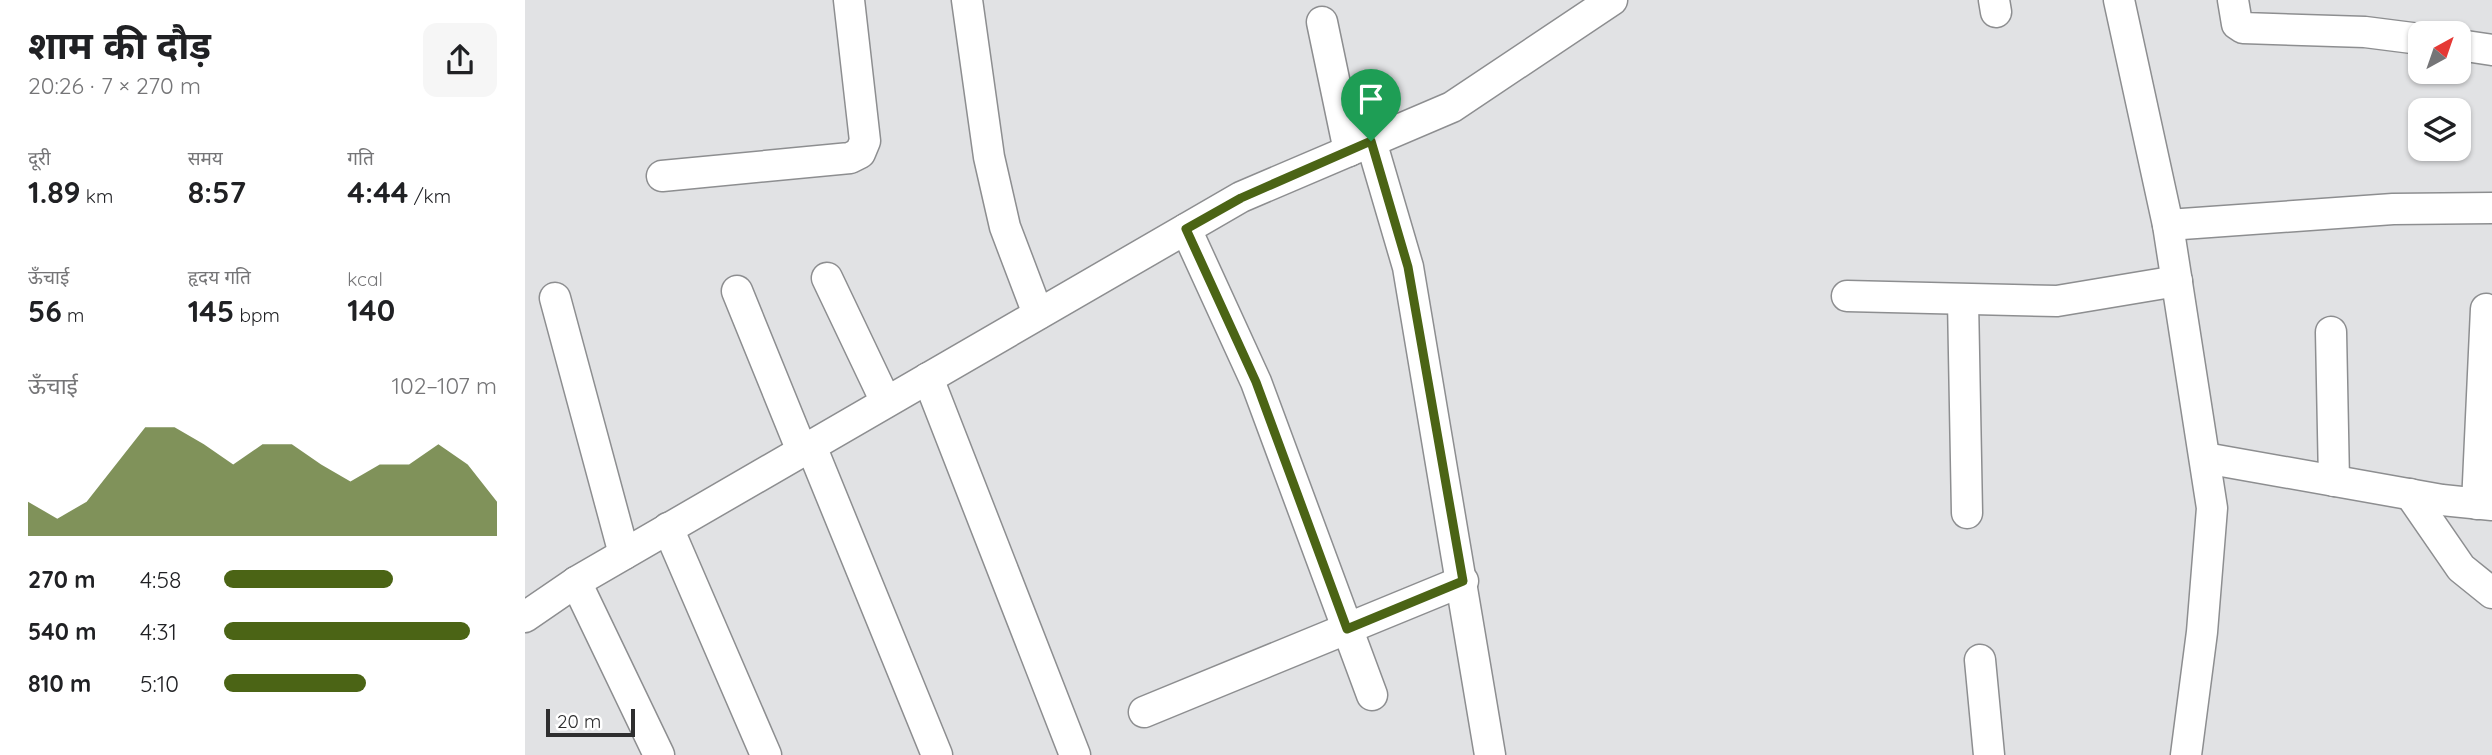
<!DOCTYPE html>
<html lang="hi">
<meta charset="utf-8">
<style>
body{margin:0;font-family:Quicksand,"Noto Sans Devanagari",sans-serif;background:#f6f6f6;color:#202124;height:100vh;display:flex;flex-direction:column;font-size:26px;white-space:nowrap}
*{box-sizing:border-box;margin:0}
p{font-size:23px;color:#757577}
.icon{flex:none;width:38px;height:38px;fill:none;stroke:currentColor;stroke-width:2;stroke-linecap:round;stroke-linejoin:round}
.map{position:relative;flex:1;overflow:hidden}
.drawer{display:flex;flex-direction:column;background:#fff;width:525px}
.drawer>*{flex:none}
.needle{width:46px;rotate:40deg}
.controls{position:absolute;left:1883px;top:21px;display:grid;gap:14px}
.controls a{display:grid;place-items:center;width:63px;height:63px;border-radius:14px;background:#fff;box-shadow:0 2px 5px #0004;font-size:35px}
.scale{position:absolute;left:21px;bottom:18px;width:89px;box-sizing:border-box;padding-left:7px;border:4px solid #2e2e2f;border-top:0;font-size:19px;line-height:24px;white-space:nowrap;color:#2e2e2f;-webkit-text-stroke:5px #fff;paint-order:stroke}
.pin{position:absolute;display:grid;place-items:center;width:60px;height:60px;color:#fff;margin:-72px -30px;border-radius:50% 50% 50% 0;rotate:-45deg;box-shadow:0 0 7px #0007}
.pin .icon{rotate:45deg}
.round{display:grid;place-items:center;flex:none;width:74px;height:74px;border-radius:14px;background:#f6f6f6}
.overview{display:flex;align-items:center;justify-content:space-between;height:119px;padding:0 28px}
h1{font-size:38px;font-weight:700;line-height:52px}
.figures{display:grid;grid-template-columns:repeat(3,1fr);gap:10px;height:119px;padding:7px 28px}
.figures div{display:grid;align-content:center}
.figures b{font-size:30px;font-weight:700}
.figures small{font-size:19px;font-weight:400}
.figures p{font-size:19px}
.chart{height:196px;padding:14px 28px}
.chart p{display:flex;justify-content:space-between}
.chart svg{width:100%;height:126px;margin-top:7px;fill:#4b6415;opacity:.7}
ul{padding:0 28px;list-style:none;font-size:23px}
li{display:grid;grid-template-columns:112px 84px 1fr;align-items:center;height:52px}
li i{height:18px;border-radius:9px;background:#4b6415}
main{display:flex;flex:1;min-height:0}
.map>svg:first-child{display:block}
</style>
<main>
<section class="drawer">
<div class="overview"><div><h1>शाम की दौड़</h1><p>20:26 · 7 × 270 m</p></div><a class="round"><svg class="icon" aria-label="share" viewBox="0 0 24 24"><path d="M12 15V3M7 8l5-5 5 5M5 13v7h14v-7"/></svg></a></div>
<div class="figures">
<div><p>दूरी</p><b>1.89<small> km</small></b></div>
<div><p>समय</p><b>8:57</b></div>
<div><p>गति</p><b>4:44<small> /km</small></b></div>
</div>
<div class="figures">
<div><p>ऊँचाई</p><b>56<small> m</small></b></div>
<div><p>हृदय गति</p><b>145<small> bpm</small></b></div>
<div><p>kcal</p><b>140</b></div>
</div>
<div class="chart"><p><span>ऊँचाई</span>102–107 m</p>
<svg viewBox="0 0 160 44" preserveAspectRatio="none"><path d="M0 44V32L10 38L20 32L30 19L40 6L50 6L60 12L70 19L80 12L90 12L100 19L110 25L120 19L130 19L140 12L150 19L160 32V44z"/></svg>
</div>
<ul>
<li><b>270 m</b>4:58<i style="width:62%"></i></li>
<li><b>540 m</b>4:31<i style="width:90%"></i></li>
<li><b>810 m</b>5:10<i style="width:52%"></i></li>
</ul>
</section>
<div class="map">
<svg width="1967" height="755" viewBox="0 0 1967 755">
<rect width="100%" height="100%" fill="#e1e2e4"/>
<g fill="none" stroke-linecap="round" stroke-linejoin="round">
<!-- minor casing -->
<g stroke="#8d8e90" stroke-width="33">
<g id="minor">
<polyline points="442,0 464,157 480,227 513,314"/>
<polyline points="1469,0 1471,12"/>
<polyline points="1594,0 1643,225 1687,508 1677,632 1661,755"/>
<polyline points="1708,0 1712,24 1718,28 1840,32 1895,39"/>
<polyline points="797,22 824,151"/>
<polyline points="1934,45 1967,50"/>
<polyline points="846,141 883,267 965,755"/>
<polyline points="137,176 325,158 335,153 340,141 324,0"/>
<polyline points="1643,225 1868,209 1967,208"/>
<polyline points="661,229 731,382 847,695"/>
<polyline points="302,278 361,402"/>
<polyline points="212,291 277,451"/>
<polyline points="1322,296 1532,301 1652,281"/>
<polyline points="30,298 99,554"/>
<polyline points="1438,300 1442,513"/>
<polyline points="1806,332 1809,481"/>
<polyline points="403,378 550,755"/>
<polyline points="286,446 412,755"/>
<polyline points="1680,458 1917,500 1967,505"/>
<polyline points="1885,494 1936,568 1967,593"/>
<polyline points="1952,504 1961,309"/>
<polyline points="143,528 241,755"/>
<polyline points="51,582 134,755"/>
<polyline points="0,617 51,582 716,197 927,107 1087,0"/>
<polyline points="1455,660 1464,755"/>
<polyline points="619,712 938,581"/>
</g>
</g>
<!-- minor -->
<use href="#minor" stroke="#fff" stroke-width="30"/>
</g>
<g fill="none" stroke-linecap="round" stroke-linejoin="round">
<!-- route casing -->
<g stroke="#fff" stroke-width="14">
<polygon id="route" points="846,141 883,267 938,581 822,629 731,382 661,229 716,198"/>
</g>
<!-- route -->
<use href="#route" stroke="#4b6415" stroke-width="9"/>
</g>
</svg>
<div class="controls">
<a><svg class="needle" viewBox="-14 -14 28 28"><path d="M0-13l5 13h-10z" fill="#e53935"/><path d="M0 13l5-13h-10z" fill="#757577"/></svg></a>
<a><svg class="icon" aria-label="layers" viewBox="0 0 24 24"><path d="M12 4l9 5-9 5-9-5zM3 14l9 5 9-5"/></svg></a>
</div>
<div class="scale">20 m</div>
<div class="pin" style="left:846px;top:141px;background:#1e9e55"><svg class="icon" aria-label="arrive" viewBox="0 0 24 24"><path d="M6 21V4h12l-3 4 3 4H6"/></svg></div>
</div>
</main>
